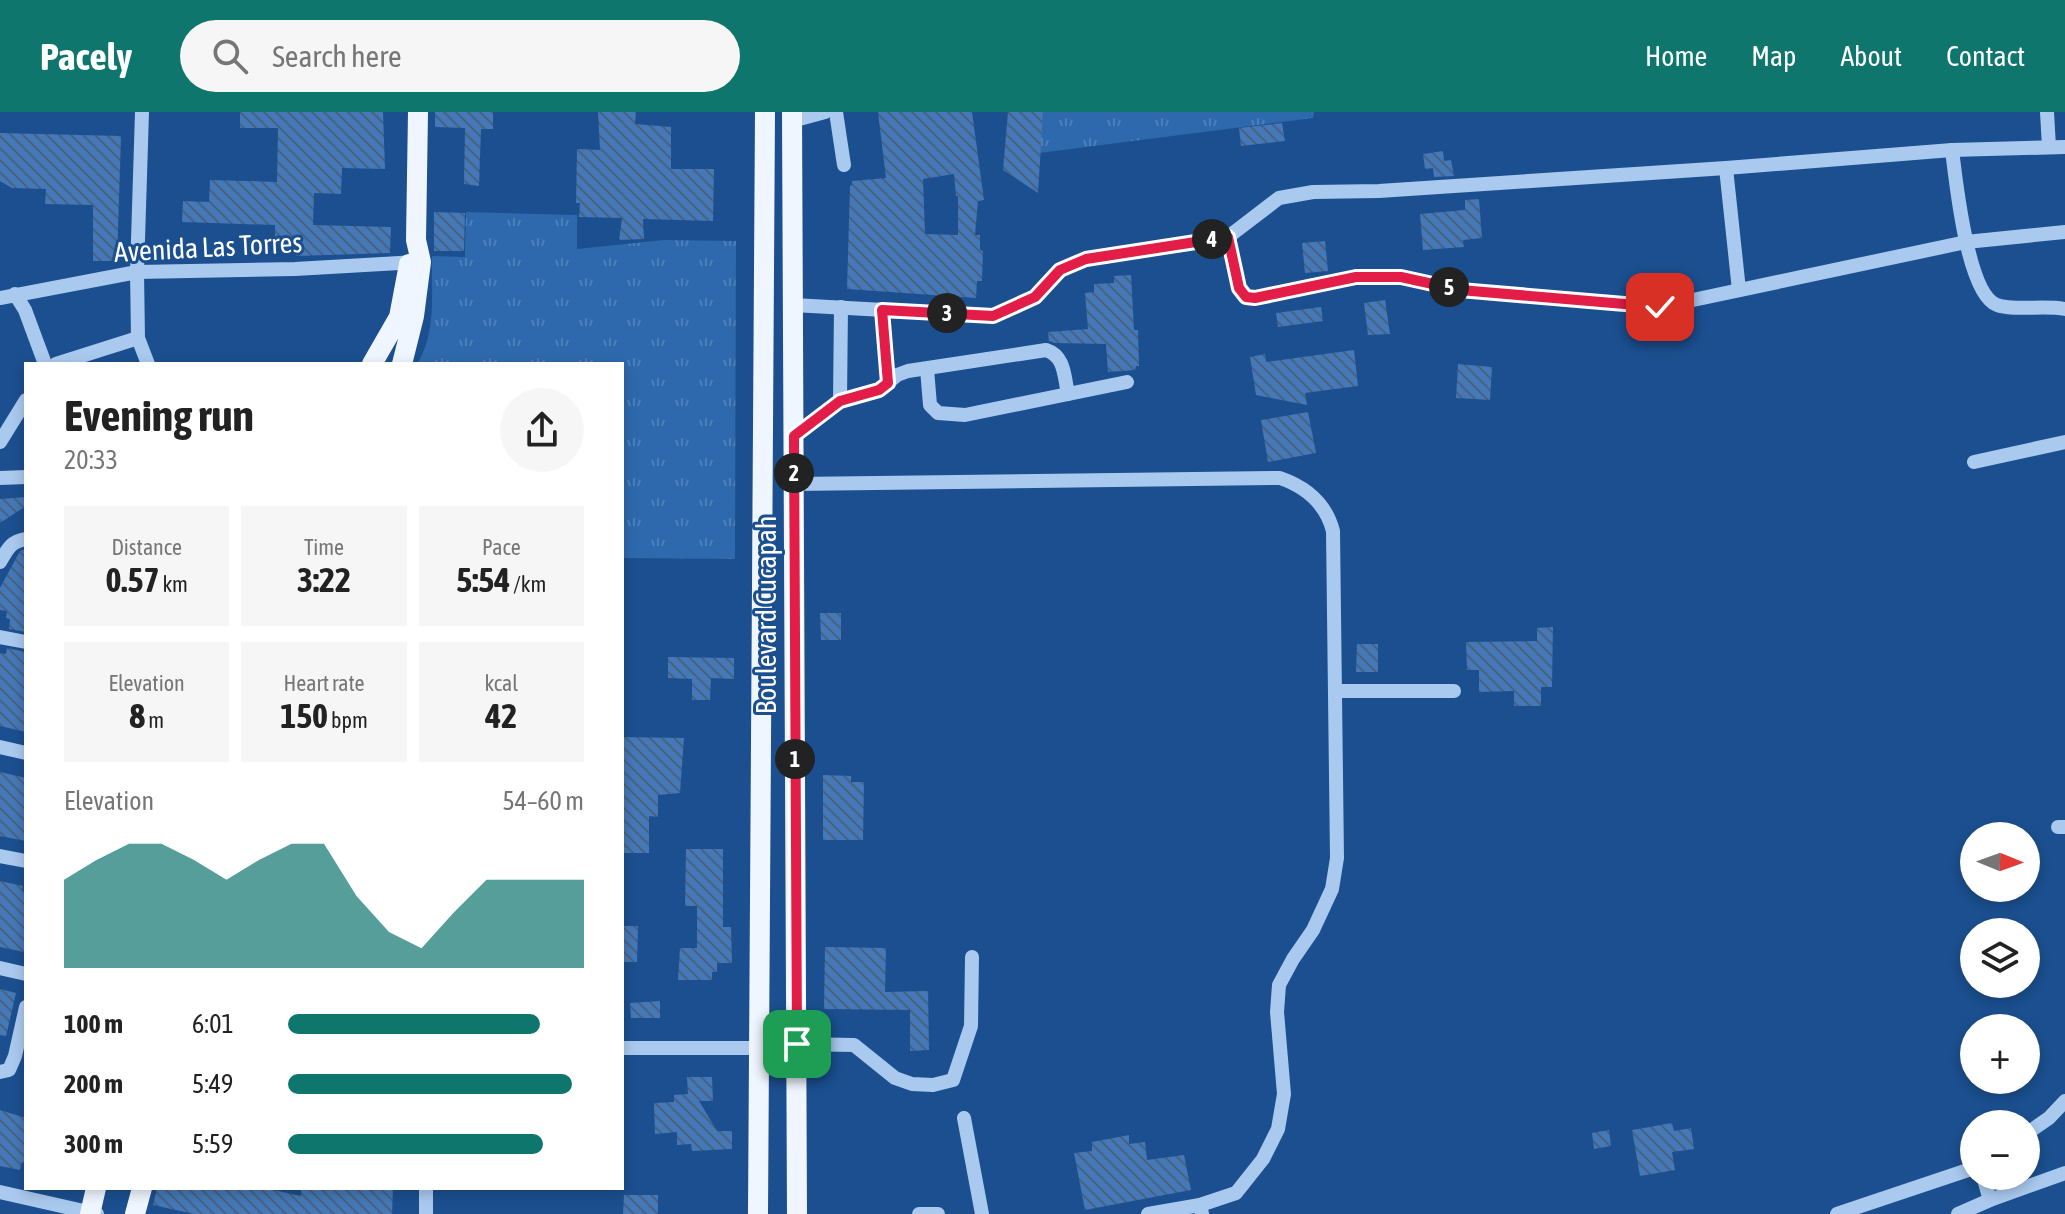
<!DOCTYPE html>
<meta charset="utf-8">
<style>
body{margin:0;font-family:"Asap Condensed",sans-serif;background:#f6f6f6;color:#222;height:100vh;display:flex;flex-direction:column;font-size:30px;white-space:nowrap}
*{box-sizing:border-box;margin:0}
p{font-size:26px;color:#767676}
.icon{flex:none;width:44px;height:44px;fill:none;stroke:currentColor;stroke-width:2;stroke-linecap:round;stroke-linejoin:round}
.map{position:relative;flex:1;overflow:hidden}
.details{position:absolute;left:24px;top:250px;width:600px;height:828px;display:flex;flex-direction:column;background:#fff;border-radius:0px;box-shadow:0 4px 12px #0003}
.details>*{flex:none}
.needle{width:52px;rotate:91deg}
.controls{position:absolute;left:1960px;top:710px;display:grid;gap:16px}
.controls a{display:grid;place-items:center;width:80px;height:80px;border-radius:50%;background:#fff;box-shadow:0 4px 12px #0003;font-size:40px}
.pin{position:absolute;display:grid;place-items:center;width:68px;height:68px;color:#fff;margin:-34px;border-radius:16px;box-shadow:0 4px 12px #0006}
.km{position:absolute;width:40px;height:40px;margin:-20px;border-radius:50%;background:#222;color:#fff;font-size:22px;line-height:40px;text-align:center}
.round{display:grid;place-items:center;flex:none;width:84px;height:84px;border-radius:42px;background:#f6f6f6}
.head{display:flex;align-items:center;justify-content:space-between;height:136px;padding:0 40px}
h1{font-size:44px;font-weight:700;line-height:60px}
.figures{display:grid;grid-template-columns:repeat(3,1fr);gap:12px;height:136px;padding:8px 40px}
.figures div{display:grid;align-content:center;border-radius:0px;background:#f6f6f6;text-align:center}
.figures b{font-size:34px;font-weight:700}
.figures small{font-size:22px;font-weight:400}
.figures p{font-size:22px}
.chart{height:224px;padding:16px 40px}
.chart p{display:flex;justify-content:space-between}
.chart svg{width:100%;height:144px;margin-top:8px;fill:#0f766e;opacity:.7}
ul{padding:0 40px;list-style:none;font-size:26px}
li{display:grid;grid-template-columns:128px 96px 1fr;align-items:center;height:60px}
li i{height:20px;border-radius:10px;background:#0f766e}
header{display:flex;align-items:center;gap:48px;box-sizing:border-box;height:112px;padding:0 40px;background:#0f766e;color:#fff}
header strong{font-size:38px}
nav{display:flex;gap:44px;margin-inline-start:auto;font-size:28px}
.search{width:560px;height:72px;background:#f6f6f6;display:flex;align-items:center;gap:20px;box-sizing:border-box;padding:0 28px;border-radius:44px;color:#767676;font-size:30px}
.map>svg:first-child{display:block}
</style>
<header>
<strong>Pacely</strong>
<div class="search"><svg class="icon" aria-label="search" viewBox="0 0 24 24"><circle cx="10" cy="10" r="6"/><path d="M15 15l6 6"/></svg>Search here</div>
<nav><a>Home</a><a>Map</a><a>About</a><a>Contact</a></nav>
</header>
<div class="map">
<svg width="2065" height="1102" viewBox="0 0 2065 1102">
<defs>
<pattern id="grass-tufts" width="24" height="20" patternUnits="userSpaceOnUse" patternTransform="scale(2)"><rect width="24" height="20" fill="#2e69ad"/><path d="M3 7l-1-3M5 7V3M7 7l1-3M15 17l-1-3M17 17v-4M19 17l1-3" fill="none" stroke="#4d80b9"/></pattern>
<pattern id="building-back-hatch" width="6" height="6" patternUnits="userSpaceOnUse" patternTransform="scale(2)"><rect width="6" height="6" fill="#4478b7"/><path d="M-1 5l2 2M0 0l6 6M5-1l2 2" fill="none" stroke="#486282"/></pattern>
</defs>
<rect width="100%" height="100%" fill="#1b4f8f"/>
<!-- grass -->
<g fill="url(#grass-tufts)">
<polygon points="1043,0 1314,0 1313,6 1039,41"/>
<path d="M466,100l111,3v34l87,-9 72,1 -1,318 -113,-1v-194h-205c20,-31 14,-72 15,-108l33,1z"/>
</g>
<!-- building -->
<g fill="url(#building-back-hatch)" fill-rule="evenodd">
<polygon points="240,0 383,0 385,57 342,56 341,82 314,81 313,113 391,115 390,141 296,144 296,141 283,141 283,138 275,137 275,113 182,110 183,89 209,90 210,68 277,70 278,16 240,16"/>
<polygon points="435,0 493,0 493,17 481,17 479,74 464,72 465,16 435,15"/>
<polygon points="598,0 636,0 635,12 671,15 671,57 714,57 713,109 643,107 644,127 619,128 622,106 579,105 580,91 576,91 577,37 600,38"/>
<path d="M878,0h94l12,88 -6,1 -3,34h5v15l3,1 -1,30h-5l-1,17 -129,-9 3,-103 2,-1v-4l34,-3zM954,62l2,22h2v39l-33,-1 -2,-55z"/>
<polygon points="1008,0 1043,0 1038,81 1003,58"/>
<polygon points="1282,11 1285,29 1241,34 1239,16"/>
<polygon points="0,21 121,24 117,149 93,149 93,93 45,92 46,77 12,76 0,69"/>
<polygon points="1443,39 1444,49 1451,48 1454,64 1434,65 1433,56 1425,57 1423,42"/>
<polygon points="1479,87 1482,126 1463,128 1464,135 1423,138 1420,102 1465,98 1465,88"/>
<polygon points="434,100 465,101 464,139 434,139"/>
<polygon points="1325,129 1328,159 1305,161 1302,131"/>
<polygon points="1131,163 1134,218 1138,218 1139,254 1136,254 1135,258 1108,260 1106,232 1055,231 1049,229 1048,220 1088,217 1085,181 1094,180 1094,172 1114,171 1114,164"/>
<polygon points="1385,188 1390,222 1368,223 1364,191"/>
<polygon points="1321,195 1323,209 1278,215 1276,201"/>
<polygon points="1354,238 1358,274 1305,281 1307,293 1256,283 1250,245 1265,242 1266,250"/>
<polygon points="1458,252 1492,255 1490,288 1456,286"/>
<polygon points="1308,300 1316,341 1268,350 1261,308"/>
<polygon points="26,385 26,394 0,411 0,387"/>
<polygon points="26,437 26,520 9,517 10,507 6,506 7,499 0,498 0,476 20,439"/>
<polygon points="820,501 841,501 841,528 821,528"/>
<polygon points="1553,515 1552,575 1541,575 1541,594 1514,594 1514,579 1479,580 1479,558 1467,558 1466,530 1537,529 1537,516"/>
<polygon points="1357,532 1378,532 1378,560 1356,560"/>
<polygon points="7,536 26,540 26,620 0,614 0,541 6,542"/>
<polygon points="668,545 734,546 734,567 711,566 710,588 692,588 692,567 668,566"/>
<polygon points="622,625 684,626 680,681 658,683 658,705 649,704 649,741 622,741"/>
<polygon points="0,660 26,666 26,729 0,724"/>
<polygon points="823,663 851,664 851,670 864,670 863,728 823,728"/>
<polygon points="686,737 723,737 723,815 731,815 732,851 717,851 717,860 712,860 712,868 678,868 680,836 697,836 697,794 685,794"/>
<polygon points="0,769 23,774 22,779 26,780 26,839 24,840 0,835"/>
<polygon points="622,814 638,814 637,850 622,850"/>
<polygon points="825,835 886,836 885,880 928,879 929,938 910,939 910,898 824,897"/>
<polygon points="0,877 16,881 6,924 0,923"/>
<polygon points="660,889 660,906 631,906 630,891"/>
<polygon points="687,965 712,965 713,989 699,989 717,1019 732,1019 732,1037 692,1039 691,1032 677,1033 677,1020 655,1022 654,991 674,990 674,983 688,982"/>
<polygon points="0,998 26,1006 26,1051 22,1050 20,1058 0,1054"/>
<polygon points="1672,1011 1674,1019 1691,1016 1694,1037 1672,1040 1675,1058 1640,1064 1632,1018"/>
<polygon points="1609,1018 1611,1034 1594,1037 1592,1021"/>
<polygon points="1129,1023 1129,1032 1145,1030 1147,1048 1184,1043 1191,1078 1085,1098 1074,1041 1092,1039 1092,1030"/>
<polygon points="157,1076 264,1076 301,1084 301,1076 393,1076 392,1102 194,1102 153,1093"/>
<polygon points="624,1083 658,1083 658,1102 623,1102"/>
</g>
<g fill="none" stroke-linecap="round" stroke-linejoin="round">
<!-- minor -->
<g stroke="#a9c9ee" stroke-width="14">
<polyline points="142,0 137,160 138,226 148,252"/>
<polyline points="836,0 844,53"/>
<polyline points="2047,0 2049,35"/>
<polyline points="792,9 825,0"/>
<path d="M1952,38c4,31 15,144 45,155 16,6 49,0 68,4"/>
<polyline points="1726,56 1739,178"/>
<polyline points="1228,125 1279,86 1313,80 1379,79 1726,56 1952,38 2065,35"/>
<polyline points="15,182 25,198 45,252"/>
<polyline points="0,186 137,160 295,157 417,150"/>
<polyline points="793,193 993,204 1035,185 1060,158 1086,147 1228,125 1239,176 1246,185 1255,186 1356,165 1401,165 1460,178 1660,195 1966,130 2065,120"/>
<polyline points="882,198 888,271"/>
<polyline points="56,252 138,226"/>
<polyline points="927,257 930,293 938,301 965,303 1127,270"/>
<polyline points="840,289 841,195"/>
<path d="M794,324l46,-35 39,-11 18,-15 11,-4 138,-21c19,6 18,26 22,44"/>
<polyline points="0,330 26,288"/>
<polyline points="1974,350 2065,330"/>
<polyline points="0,366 26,365"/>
<path d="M794,372l486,-6c26,9 46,26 53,53l4,327 -5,31 -19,41 -20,29 -14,26 -2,27 7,82 -6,35 -15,30 -27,34 -36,12 2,9"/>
<path d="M0,450c7,-12 11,-21 26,-23"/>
<polyline points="0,525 26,530"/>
<polyline points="1335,579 1454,579"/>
<polyline points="0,635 26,641"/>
<polyline points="2058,715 2065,715"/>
<polyline points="0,744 26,749"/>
<polyline points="0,856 26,862"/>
<polyline points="797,932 854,933 895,966 912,972 933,973 953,968 971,914 972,845"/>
<polyline points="622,936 758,936"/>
<polyline points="0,960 9,958 15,944 26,895"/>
<polyline points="964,1006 982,1102"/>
<polyline points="2026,1022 2049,1006 2065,989"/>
<polyline points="1983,1064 1990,1088"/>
<polyline points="426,1076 426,1102"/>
<polyline points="0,1080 97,1102"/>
<polyline points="919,1102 938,1102"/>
<polyline points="1148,1102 1200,1093"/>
<polyline points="1837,1102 1974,1056"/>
<polyline points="1958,1102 1990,1088 2065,1061"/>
</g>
<!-- major -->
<g stroke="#f0f6ff" stroke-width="20">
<polyline points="792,0 797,1102"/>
<polyline points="372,252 399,205 409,152"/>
<polyline points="402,252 414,204 421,150 416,128 418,0"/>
<polyline points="90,1102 96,1076"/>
<polyline points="135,1102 142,1076"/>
<polyline points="758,1102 765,0"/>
</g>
</g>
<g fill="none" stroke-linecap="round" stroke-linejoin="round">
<!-- route casing -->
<g stroke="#fff" stroke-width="16">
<polyline id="route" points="797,932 794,324 840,289 879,278 888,271 882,198 993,204 1035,185 1060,158 1086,147 1228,125 1239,176 1246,185 1255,186 1356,165 1401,165 1460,178 1660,195"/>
</g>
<!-- route -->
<use href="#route" stroke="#e11d48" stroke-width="10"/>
</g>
<g text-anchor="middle" stroke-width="6" stroke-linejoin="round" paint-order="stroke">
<!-- street labels -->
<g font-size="28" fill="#fff" stroke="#1b4f8f">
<text transform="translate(208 135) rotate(-3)" y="10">Avenida Las Torres</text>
<text transform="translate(766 503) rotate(-90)" y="10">Boulevard Cucapah</text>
</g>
</g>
</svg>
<div class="controls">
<a><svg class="needle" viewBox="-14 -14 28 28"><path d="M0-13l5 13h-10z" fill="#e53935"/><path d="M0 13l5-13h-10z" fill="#767676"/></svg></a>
<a><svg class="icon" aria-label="layers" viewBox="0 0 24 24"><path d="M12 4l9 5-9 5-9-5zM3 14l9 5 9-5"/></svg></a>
<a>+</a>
<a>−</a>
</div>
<div class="pin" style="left:797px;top:932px;background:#1e9e55"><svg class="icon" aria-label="arrive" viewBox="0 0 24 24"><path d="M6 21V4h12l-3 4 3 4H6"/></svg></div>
<div class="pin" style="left:1660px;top:195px;background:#d93025"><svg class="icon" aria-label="check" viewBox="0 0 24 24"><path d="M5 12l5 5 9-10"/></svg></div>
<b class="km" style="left:795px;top:647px">1</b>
<b class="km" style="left:794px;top:361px">2</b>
<b class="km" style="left:947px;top:201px">3</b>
<b class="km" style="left:1212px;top:127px">4</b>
<b class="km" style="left:1449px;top:175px">5</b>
<section class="details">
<div class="head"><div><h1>Evening run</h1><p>20:33</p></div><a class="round"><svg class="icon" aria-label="share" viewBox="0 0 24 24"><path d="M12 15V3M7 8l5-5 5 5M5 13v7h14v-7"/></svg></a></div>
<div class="figures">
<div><p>Distance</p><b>0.57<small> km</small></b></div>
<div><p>Time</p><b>3:22</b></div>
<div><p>Pace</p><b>5:54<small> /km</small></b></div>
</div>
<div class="figures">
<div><p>Elevation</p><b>8<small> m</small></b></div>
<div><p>Heart rate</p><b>150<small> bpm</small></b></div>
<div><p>kcal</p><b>42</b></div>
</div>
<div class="chart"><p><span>Elevation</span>54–60 m</p>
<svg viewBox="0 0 160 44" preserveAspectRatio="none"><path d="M0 44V17L10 11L20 6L30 6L40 11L50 17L60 11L70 6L80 6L90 22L100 33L110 38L120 27L130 17L140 17L150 17L160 17V44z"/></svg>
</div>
<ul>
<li><b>100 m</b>6:01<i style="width:85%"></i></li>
<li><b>200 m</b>5:49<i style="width:96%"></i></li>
<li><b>300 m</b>5:59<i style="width:86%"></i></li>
</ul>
</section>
</div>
